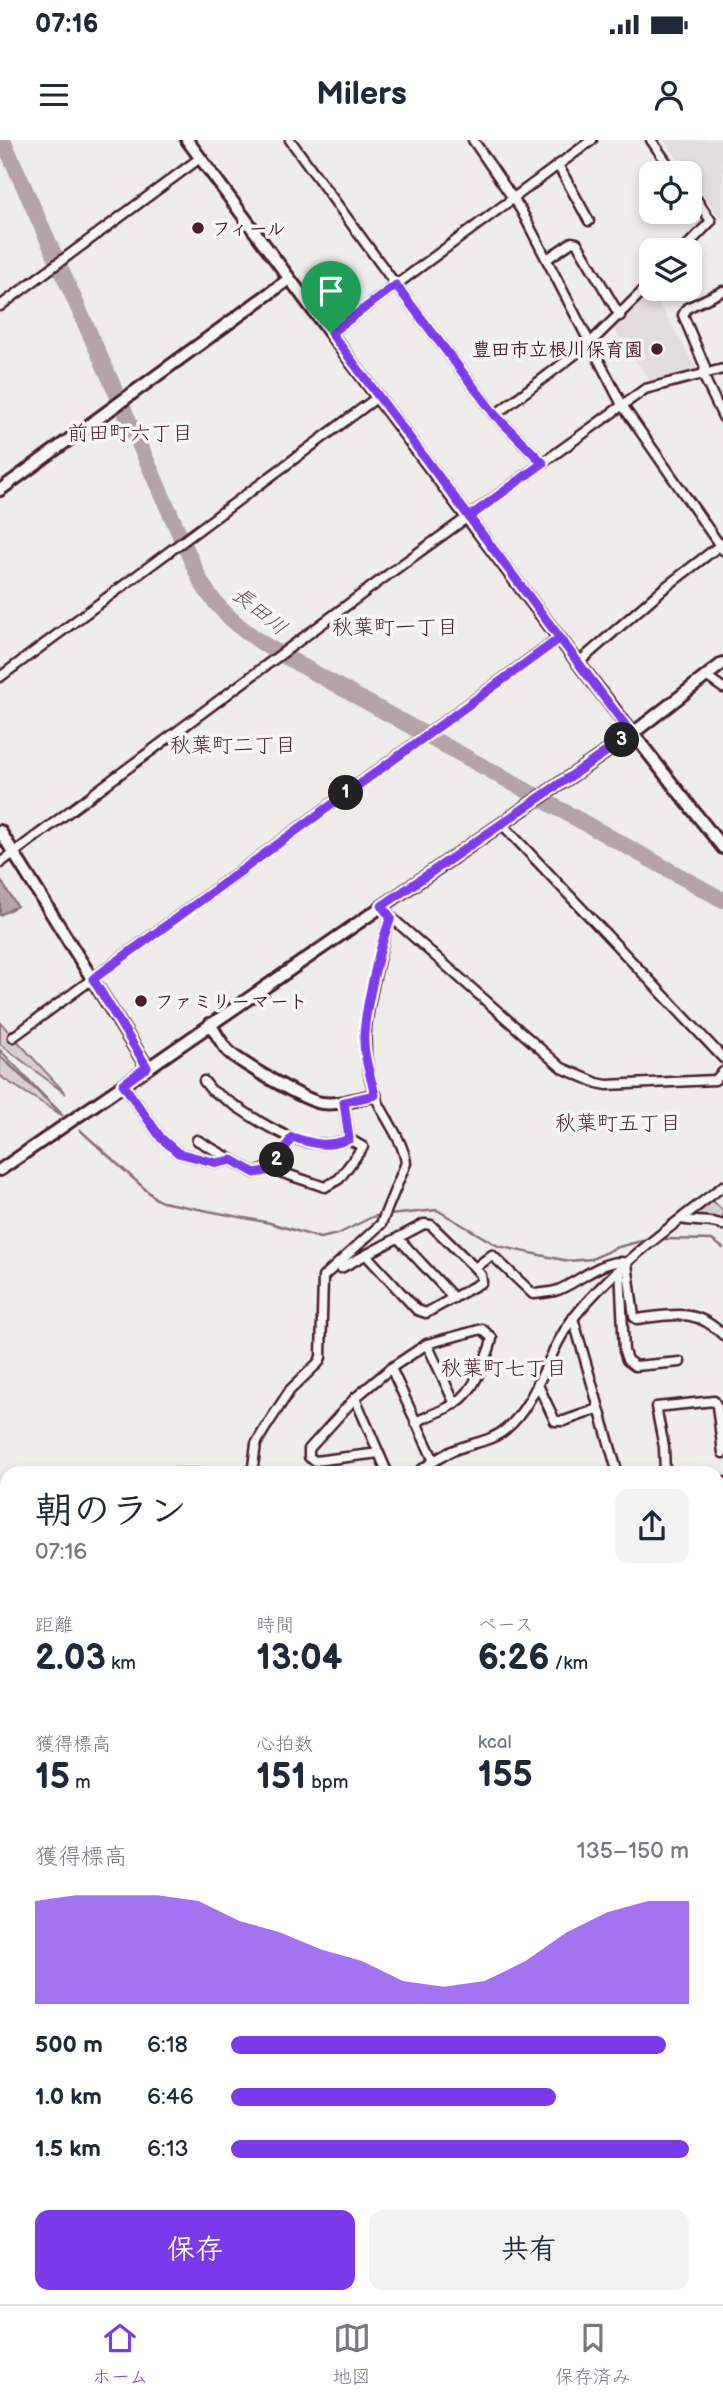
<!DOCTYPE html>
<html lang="ja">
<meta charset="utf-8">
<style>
body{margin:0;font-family:"Balsamiq Sans","Klee One",sans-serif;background:#f2f2f3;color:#1f2937;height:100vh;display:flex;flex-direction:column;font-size:26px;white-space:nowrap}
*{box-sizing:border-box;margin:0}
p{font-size:23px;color:#747a83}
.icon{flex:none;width:38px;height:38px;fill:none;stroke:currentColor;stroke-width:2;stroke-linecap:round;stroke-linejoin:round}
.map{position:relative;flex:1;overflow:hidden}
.sheet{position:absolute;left:0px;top:1326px;width:724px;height:838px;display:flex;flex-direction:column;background:#fff;border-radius:21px 21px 0 0;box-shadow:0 4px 10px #0003}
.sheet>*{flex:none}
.buttons{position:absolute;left:639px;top:21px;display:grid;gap:14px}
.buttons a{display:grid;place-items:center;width:63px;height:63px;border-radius:14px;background:#fff;box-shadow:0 4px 10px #0003;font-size:35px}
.pin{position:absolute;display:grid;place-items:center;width:60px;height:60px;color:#fff;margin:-72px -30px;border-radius:50% 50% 50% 0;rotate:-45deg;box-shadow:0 0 7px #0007}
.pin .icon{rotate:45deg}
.km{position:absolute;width:35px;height:35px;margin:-18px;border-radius:50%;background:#222;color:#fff;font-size:19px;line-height:35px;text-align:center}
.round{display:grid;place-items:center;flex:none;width:74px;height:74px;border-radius:14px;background:#f2f2f3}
.headline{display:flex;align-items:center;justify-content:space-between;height:119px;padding:0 35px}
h1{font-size:38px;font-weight:800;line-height:52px}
.figures{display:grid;grid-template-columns:repeat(3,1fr);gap:10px;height:119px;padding:7px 35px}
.figures div{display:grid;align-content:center}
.figures b{font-size:35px;font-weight:800}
.figures small{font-size:19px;font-weight:400}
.figures p{font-size:19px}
.chart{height:196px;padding:14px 35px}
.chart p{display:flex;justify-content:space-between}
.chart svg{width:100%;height:126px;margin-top:7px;fill:#7c3aed;opacity:.7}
.primary-button{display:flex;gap:14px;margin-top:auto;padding:14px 35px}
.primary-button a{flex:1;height:80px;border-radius:14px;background:#7c3aed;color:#fff;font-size:28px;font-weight:800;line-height:80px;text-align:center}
.primary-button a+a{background:#f2f2f3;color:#1f2937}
ul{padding:0 35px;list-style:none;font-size:23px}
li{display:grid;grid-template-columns:112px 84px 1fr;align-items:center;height:52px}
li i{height:18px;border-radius:9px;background:#7c3aed}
.status{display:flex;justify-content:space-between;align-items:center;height:49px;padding:0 35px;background:#fff;direction:ltr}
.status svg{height:19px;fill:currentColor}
header{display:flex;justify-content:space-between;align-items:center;height:91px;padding:0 35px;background:#fff;font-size:32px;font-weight:800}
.tabs{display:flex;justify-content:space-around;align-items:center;height:98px;border-top:2px solid #e0e1e3;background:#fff;font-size:19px;color:#747a83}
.tabs a{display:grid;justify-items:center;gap:4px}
.tabs .on{color:#7c3aed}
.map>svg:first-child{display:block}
</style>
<div class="status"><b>07:16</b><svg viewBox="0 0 49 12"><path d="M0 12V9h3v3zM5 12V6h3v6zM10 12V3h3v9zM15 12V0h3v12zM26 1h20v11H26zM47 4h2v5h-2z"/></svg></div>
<header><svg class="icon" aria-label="menu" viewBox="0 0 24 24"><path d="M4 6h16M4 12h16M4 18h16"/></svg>Milers<svg class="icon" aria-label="person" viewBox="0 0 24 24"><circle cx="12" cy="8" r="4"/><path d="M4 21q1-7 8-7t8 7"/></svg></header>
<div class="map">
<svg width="723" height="2164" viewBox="0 0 723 2164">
<rect width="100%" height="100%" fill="#efedea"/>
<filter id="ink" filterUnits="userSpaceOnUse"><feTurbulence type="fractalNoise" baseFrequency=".0143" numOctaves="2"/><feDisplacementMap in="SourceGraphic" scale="14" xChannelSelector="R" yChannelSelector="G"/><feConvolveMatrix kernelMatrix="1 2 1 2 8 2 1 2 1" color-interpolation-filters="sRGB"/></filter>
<g filter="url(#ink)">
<!-- built -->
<g fill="#e3dedc">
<polygon points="664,0 723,0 723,76 720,78"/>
<polygon points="653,153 698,231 650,241 613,188"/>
<polygon points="141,2158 418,2158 415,2164 145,2164"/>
</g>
<!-- green -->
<g fill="#d7cfce" stroke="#90777c" stroke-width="2">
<polygon points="0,882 66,954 0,904"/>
<polygon points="0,910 63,976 4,939 0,935"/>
<polygon points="713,1061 723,1071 723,1081 717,1078 701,1078 697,1074"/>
<polygon points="7,1808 7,1988 0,1979 0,1812"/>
</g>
<!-- water -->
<g fill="#b4a4a5" stroke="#8a6f74" stroke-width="2">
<polygon points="0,739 17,766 0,775"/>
<polygon points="723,1961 723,2164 611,2164 610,2158 718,2158 718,1965"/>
</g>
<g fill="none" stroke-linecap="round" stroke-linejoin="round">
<!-- stream -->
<g stroke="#8a6f74" stroke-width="2.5">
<polyline points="0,916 60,972"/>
<polyline points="80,990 156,1059 162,1062 270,1083 320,1098 338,1094 372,1077 382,1075"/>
<polyline points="389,1075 437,1070 498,1106 568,1121 592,1119 615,1108 645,1100"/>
<polyline points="664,1099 712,1100 723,1108"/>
<polyline points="0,2114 4,2122 7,2152"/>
<polyline points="11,2158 21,2164"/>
</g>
<!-- river -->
<path stroke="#b4a4a5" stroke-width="16" d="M3,0l198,442c17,29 39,46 67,65l455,253"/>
<!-- street casing -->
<g stroke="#4a1f2b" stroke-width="13">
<g id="street">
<polyline points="290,0 396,145 495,275 543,323"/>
<polyline points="473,0 521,70 622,265 723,410"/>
<polyline points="651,0 674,33"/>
<polyline points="558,25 589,81"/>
<polyline points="683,110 711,81 690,50"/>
<polyline points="547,119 572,102 577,103 620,176"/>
<polyline points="723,151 687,168 683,175 705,227 703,235 723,277"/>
<polyline points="0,166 200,18"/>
<polyline points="331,193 592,0"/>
<polyline points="495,275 590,203 651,143"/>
<polyline points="578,523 663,449 723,403"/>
<polyline points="706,536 723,548"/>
<polyline points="0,537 379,256"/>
<polyline points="501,683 723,918"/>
<polyline points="0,723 393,431 645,249 723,229"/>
<polyline points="382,766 391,777 562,928 597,943 607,945 715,940 723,932"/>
<polyline points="13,897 560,497"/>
<path d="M204,941l7,9c40,24 89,69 138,49"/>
<polyline points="123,944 161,998 178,1013 217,1023 231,1020"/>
<polyline points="197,1000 255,1033 268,1028 325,1047 339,1039 363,1007 349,999 344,962"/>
<polyline points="272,1030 292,997"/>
<path d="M681,1079c14,4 29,0 42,6"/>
<polyline points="398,1098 454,1158"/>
<path d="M366,1115l51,55 9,3 56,-31 -1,-7 -6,-7 17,-13 41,39c7,-1 15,-1 22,-3 21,-6 49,-35 72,-28"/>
<path d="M627,1123l7,54 3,2c35,-4 59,-12 86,16"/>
<polyline points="341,1128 424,1084 431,1085 475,1128"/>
<polyline points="620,1129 624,1211 627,1220 635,1226 680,1222"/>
<polyline points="573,1178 618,1334"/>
<polyline points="427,1204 455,1264"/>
<path d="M391,1228l36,-24 55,-15 10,9c-1,9 -5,17 -9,26 -16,41 -30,41 -68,58"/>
<polyline points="537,1243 555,1281 564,1281 598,1269"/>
<polyline points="355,1258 309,1309 309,1317 315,1321 379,1313"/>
<polyline points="150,1334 198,1334"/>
<path d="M252,1334l4,-30 8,-14 26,-40 29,-28 2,-5 2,-80 58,-53 25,-61c-3,-24 -22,-45 -31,-68 -17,-47 -8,-84 3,-131 4,-16 6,-32 13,-47"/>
<polyline points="388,1334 355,1258 391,1228 434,1321"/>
<path d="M415,1334c12,-8 24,-17 37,-23 17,-8 39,-9 54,-22 31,-25 43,-82 69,-113 41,-51 97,-90 148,-130"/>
<polyline points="665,1334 664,1307 656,1267 714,1261 717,1266 723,1313"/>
<polyline points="718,1343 723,1342"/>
<polyline points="718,1385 723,1384"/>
<polyline points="718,1393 723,1402"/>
<polyline points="0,1405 7,1401"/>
<polyline points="718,1486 723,1482"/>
<polyline points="718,1544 723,1541"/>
<polyline points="718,1602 723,1599"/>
<polyline points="718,1633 723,1641"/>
<polyline points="718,1666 723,1661"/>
<polyline points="718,1706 723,1709"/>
<polyline points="0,1801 7,1797"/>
<polyline points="718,1916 723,1910"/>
<polyline points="0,1990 7,2000"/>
<polyline points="0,2031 7,2034"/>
<polyline points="235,2158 239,2164"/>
<polyline points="321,2158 325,2164"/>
<polyline points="395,2164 396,2158"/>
<polyline points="563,2164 565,2158"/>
</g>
</g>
<!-- secondary casing -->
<g stroke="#4a1f2b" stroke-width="16">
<g id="secondary">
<path d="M187,0c176,238 352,477 536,708"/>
<polyline points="0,350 289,139"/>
<polyline points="0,691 147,927"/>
<path d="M210,884c6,9 11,19 18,27 13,12 77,50 94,52 17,2 36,-4 53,-8"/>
<polyline points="0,1030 632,594 723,523"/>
<polyline points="0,1527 7,1533"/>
<polyline points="718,1745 723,1748"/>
<polyline points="130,2164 134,2161"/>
</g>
</g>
<!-- street -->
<use href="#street" stroke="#f6f6f2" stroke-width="8"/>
<!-- secondary -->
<use href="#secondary" stroke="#f6f6f2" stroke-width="10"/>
</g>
</g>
<g fill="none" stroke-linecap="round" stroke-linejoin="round" filter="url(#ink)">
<!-- route casing -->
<g stroke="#fff" stroke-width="14">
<path id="route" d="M331,193c77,101 153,203 229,305l-467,341 54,88 -24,17 38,54 17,15 39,10 15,-3 23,13 17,-3 20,-33c21,7 35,11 57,2l-5,-37 31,-7c-4,-18 -11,-36 -11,-54 -1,-24 17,-102 27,-123l-9,-12 250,-172c-55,-72 -108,-145 -163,-217l74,-54 -48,-48 -99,-130 -65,48"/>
</g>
<!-- route -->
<use href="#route" stroke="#7c3aed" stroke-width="9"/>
</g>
<!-- markers -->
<g fill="#4a1f2b" stroke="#f6f6f2" stroke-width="2.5">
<circle cx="198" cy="88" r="7"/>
<circle cx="657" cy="209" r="7"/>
<circle cx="141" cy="861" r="7"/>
</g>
<g text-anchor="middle" stroke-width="7" stroke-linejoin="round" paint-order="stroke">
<!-- poi labels -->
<g font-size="19" font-weight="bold" fill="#4a1f2b" stroke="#f6f6f2" text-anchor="start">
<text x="212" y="95">フィール</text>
<text x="643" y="216" text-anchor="end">豊田市立根川保育園</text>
<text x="155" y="868">ファミリーマート</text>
</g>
<!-- neighbourhood labels -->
<g font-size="21" fill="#4a1f2b" stroke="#f6f6f2">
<text x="130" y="300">前田町六丁目</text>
<text x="395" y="494">秋葉町一丁目</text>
<text x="233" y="612">秋葉町二丁目</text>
<text x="618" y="990">秋葉町五丁目</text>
<text x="504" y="1235">秋葉町七丁目</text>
</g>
<!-- water labels -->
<g font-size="21" font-style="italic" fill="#6f4e56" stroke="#f6f6f2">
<text transform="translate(260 471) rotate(39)" y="7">長田川</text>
</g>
</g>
</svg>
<div class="buttons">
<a><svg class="icon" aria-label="locate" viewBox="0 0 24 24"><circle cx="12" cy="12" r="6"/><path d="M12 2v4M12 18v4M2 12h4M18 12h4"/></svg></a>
<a><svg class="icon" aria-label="layers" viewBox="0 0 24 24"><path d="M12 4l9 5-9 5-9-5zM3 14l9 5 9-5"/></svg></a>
</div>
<div class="pin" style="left:331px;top:193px;background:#1e9e55"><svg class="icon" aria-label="arrive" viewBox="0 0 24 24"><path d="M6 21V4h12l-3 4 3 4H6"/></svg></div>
<b class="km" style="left:346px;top:653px">1</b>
<b class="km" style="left:277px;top:1020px">2</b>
<b class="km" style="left:622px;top:600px">3</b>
<section class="sheet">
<div class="headline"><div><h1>朝のラン</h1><p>07:16</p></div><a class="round"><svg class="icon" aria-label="share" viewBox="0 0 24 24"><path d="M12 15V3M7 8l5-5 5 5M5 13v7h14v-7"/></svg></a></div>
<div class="figures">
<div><p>距離</p><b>2.03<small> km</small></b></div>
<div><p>時間</p><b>13:04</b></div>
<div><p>ペース</p><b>6:26<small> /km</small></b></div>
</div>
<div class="figures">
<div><p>獲得標高</p><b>15<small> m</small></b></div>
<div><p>心拍数</p><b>151<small> bpm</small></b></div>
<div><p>kcal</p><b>155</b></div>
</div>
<div class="chart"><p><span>獲得標高</span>135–150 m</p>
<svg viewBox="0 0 160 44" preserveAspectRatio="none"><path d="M0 44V8L10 6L20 6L30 6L40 8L50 15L60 19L70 25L80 29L90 36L100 38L110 36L120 29L130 19L140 12L150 8L160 8V44z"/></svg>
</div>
<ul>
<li><b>500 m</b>6:18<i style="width:95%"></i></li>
<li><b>1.0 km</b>6:46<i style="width:71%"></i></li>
<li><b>1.5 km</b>6:13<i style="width:100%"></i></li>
</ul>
<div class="primary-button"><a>保存</a><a>共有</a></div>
</section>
</div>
<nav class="tabs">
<a class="on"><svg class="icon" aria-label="home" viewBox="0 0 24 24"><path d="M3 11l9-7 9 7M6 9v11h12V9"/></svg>ホーム</a>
<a><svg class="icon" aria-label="map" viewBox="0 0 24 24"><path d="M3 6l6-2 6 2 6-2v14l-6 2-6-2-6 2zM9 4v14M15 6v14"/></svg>地図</a>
<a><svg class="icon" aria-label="saved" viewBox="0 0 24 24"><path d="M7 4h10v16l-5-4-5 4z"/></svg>保存済み</a>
</nav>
